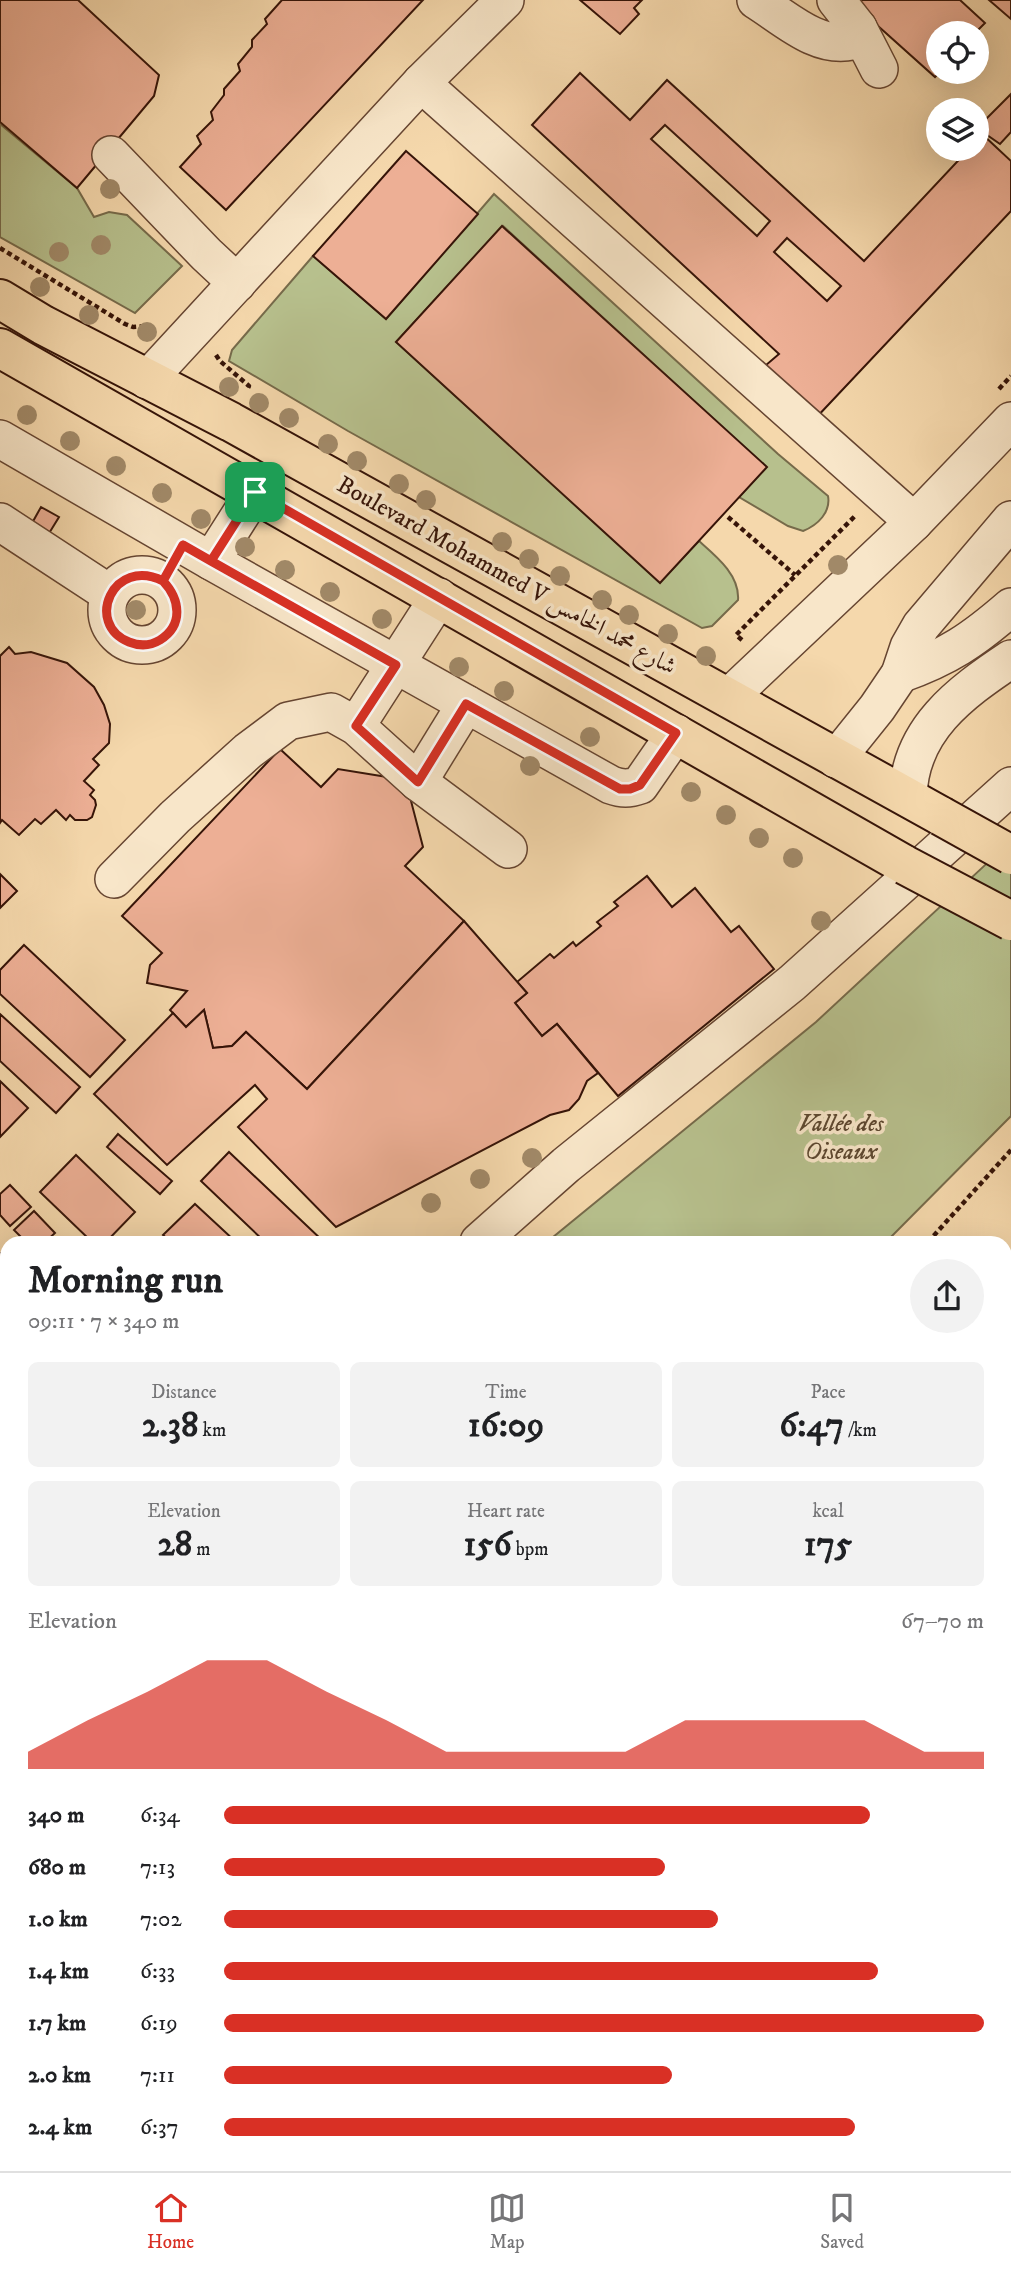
<!DOCTYPE html>
<meta charset="utf-8">
<style>
body{margin:0;font-family:"IM FELL DW Pica",Amiri,serif;background:#f2f2f2;color:#202124;height:100vh;display:flex;flex-direction:column;font-size:26px;white-space:nowrap}
*{box-sizing:border-box;margin:0}
p{font-size:23px;color:#757577}
.icon{flex:none;width:38px;height:38px;fill:none;stroke:currentColor;stroke-width:2;stroke-linecap:round;stroke-linejoin:round}
.map{position:relative;flex:1;overflow:hidden}
.sheet{position:absolute;left:0px;top:1236px;width:1012px;height:936px;display:flex;flex-direction:column;background:#fff;border-radius:21px 21px 0 0;box-shadow:0 7px 28px #0002}
.sheet>*{flex:none}
.fabs{position:absolute;left:926px;top:21px;display:grid;gap:14px}
.fabs a{display:grid;place-items:center;width:63px;height:63px;border-radius:50%;background:#fff;box-shadow:0 7px 28px #0002;font-size:35px}
.pin{position:absolute;display:grid;place-items:center;width:60px;height:60px;color:#fff;margin:-30px;border-radius:14px;box-shadow:0 4px 10px #0006}
.round{display:grid;place-items:center;flex:none;width:74px;height:74px;border-radius:37px;background:#f2f2f2}
.overview{display:flex;align-items:center;justify-content:space-between;height:119px;padding:0 28px}
h1{font-size:38px;font-weight:700;line-height:52px}
.metrics{display:grid;grid-template-columns:repeat(3,1fr);gap:10px;height:119px;padding:7px 28px}
.metrics div{display:grid;align-content:center;border-radius:10px;background:#f2f2f2;text-align:center}
.metrics b{font-size:35px;font-weight:700}
.metrics small{font-size:19px;font-weight:400}
.metrics p{font-size:19px}
.chart{height:196px;padding:14px 28px}
.chart p{display:flex;justify-content:space-between}
.chart svg{width:100%;height:126px;margin-top:7px;fill:#d93025;opacity:.7}
ul{padding:0 28px;list-style:none;font-size:23px}
li{display:grid;grid-template-columns:112px 84px 1fr;align-items:center;height:52px}
li i{height:18px;border-radius:9px;background:#d93025}
.menu{display:flex;justify-content:space-around;align-items:center;height:98px;border-top:2px solid #e0e0e0;background:#fff;font-size:19px;color:#757577}
.menu a{display:grid;justify-items:center;gap:4px}
.menu .active{color:#d93025}
.map>svg:first-child{display:block}
</style>
<div class="map">
<svg width="1011" height="2171" viewBox="0 0 1011 2171">
<rect width="100%" height="100%" fill="#f5d8ac"/>
<filter id="stains"><feTurbulence type="fractalNoise" baseFrequency=".00286" numOctaves="4"/><feColorMatrix values="0 0 0 0 .2 0 0 0 0 .09 0 0 0 0 .02 0 0 0 .5 -.17"/></filter>
<radialGradient id="worn" r=".72"><stop offset=".6" stop-color="#630" stop-opacity="0"/><stop offset="1" stop-color="#630" stop-opacity=".3"/></radialGradient>
<!-- green -->
<g fill="#b7c08d" stroke="#766a4a" stroke-width="2">
<polygon points="0,124 77,188 94,217 109,212 127,215 182,266 135,313 0,237"/>
<path d="M494,194l284,260 50,42c3,16 -10,29 -25,35l-15,-5 -49,-29 27,-30 -263,-241 -107,116 264,240 39,-41c17,15 41,34 39,59l-26,26 -10,2 -354,-197 -119,-70 3,-11 81,-94 73,63z"/>
<polygon points="1011,841 1011,1116 886,1242 547,1242 816,1022"/>
<polygon points="0,1340 7,1347 7,1390 0,1398 0,1382 4,1378 0,1374"/>
<polygon points="7,1408 7,1516 0,1518 0,1415"/>
</g>
<!-- water -->
<g fill="#a3b6b7" stroke="#777571" stroke-width="2">
<polygon points="1011,1818 1011,1886 1005,1878 1004,1823"/>
<polygon points="1011,1935 1011,1987 1005,1988 1005,1936"/>
</g>
<!-- building -->
<g fill="#edaf95" stroke="#361408" stroke-width="2" fill-rule="evenodd">
<polygon points="0,0 78,0 159,75 154,96 77,188 0,122"/>
<polygon points="282,0 423,0 226,210 180,167 201,144 197,136 213,120 211,112 224,95 224,89 240,71 238,64 252,47 252,40 267,24 265,19"/>
<polygon points="580,0 642,0 634,8 639,14 620,34"/>
<polygon points="849,0 960,0 985,23 975,33 938,33 938,72 940,72 935,77"/>
<polygon points="989,0 1011,0 1011,19"/>
<path d="M580,73l50,47 37,-40 197,181 105,-112h7v-9l6,-6 29,27v50l-198,210 -54,-50 20,-17 -247,-229zM665,125l105,96 -13,15 -106,-97zM787,238l54,48 -14,15 -53,-49z"/>
<polygon points="1011,94 1011,132 1000,144 977,128"/>
<polygon points="406,151 478,214 386,319 313,256"/>
<polygon points="502,226 767,467 660,583 396,342"/>
<polygon points="41,507 59,517 48,535 31,525"/>
<polygon points="9,647 15,654 31,652 67,663 94,687 104,705 110,724 109,743 93,759 99,765 84,781 94,790 90,795 95,800 96,805 92,817 87,820 75,820 70,815 66,820 56,810 41,824 35,819 19,835 2,820 0,823 0,656"/>
<polygon points="280,749 321,787 338,769 387,777 415,794 411,801 423,847 405,866 464,921 307,1089 246,1032 232,1046 213,1048 204,1010 186,1027 170,1010 187,991 147,983 150,965 162,953 122,916"/>
<polygon points="0,874 17,891 0,908"/>
<polygon points="647,876 672,907 695,888 731,932 739,926 774,969 618,1096 557,1024 542,1036 515,1003 527,993 517,982 550,954 554,958 573,942 576,946 601,926 597,922 618,906 614,902"/>
<polygon points="464,921 527,993 515,1003 542,1036 557,1024 598,1073 587,1081 579,1099 569,1110 550,1115 336,1227 238,1127 267,1099 255,1085 167,1165 94,1094 173,1013 186,1027 204,1010 213,1048 232,1046 246,1032 307,1089"/>
<polygon points="24,945 125,1040 90,1077 0,994 0,970"/>
<polygon points="0,1014 80,1087 56,1113 0,1061"/>
<polygon points="0,1081 28,1108 0,1137"/>
<polygon points="118,1134 172,1181 160,1194 107,1147"/>
<polygon points="229,1152 324,1242 265,1242 201,1181"/>
<polygon points="76,1155 135,1212 106,1242 92,1242 40,1192"/>
<polygon points="10,1185 31,1207 10,1226 0,1215 0,1194"/>
<polygon points="195,1204 236,1242 171,1242 163,1235"/>
<polygon points="34,1211 55,1233 45,1242 26,1242 14,1230"/>
<polygon points="1004,1292 1011,1293 1011,1397 1004,1399"/>
<polygon points="1004,2123 1011,2123 1011,2171 912,2171 912,2165 1004,2165"/>
<polygon points="61,2165 175,2165 178,2171 48,2171"/>
<polygon points="194,2165 417,2165 420,2171 197,2171"/>
<polygon points="754,2165 900,2165 894,2171 757,2171"/>
</g>
<g fill="none" stroke-linecap="round" stroke-linejoin="round">
<!-- minor casing -->
<g stroke="#664531" stroke-width="40">
<g id="minor">
<path d="M756,0c29,18 61,49 96,41l6,-13 -22,-28"/>
<polyline points="858,28 879,69"/>
<polyline points="421,83 914,522"/>
<polyline points="111,155 206,254 237,283"/>
<polyline points="147,380 421,83 505,0"/>
<path d="M0,439l211,122 400,224c11,4 18,4 29,0l36,-52"/>
<polyline points="0,522 110,594"/>
<polyline points="211,561 255,492"/>
<circle cx="142" cy="610" r="35"/>
<path d="M900,674c48,-17 73,-34 111,-67"/>
<polyline points="728,698 914,522 1011,421"/>
<polyline points="356,726 439,597"/>
<polyline points="836,759 877,708 900,674 909,647 921,626 1011,520"/>
<polyline points="418,782 466,704"/>
<path d="M908,797c1,-67 52,-104 103,-138"/>
<polyline points="114,879 175,817 248,751 288,721 331,712 356,726 418,782 508,849"/>
<polyline points="479,1242 566,1165 792,983 1011,786"/>
<polyline points="0,1272 7,1279"/>
<polyline points="0,1544 7,1545"/>
<polyline points="615,2165 618,2171"/>
<polyline points="730,2165 734,2171"/>
</g>
</g>
<!-- major casing -->
<g stroke="#361408" stroke-width="42">
<g id="major">
<polyline points="0,299 43,325 231,422 941,816"/>
<polyline points="0,348 905,865"/>
</g>
</g>
<!-- path -->
<g stroke="#361408" stroke-width="4.5" stroke-dasharray="5 3.5" stroke-linecap="butt">
<polyline points="0,248 125,324 133,327 147,326"/>
<polyline points="216,355 220,361 249,386 247,390"/>
<polyline points="999,389 1011,376"/>
<polyline points="728,517 795,575"/>
<polyline points="742,640 736,635 856,515"/>
<polyline points="928,1242 1011,1150"/>
<polyline points="0,1321 7,1327"/>
<polyline points="0,1403 7,1395"/>
<polyline points="0,1606 7,1593"/>
<polyline points="0,1753 7,1745"/>
<polyline points="0,1854 7,1865"/>
<polyline points="0,1933 7,1929"/>
<polyline points="0,2057 7,2057"/>
<polyline points="567,2165 570,2171"/>
<polyline points="660,2165 663,2171"/>
</g>
<!-- minor -->
<use href="#minor" stroke="#f8e6c9" stroke-width="37"/>
<!-- major -->
<use href="#major" stroke="#f5d8ac" stroke-width="38"/>
<!-- major-bridge casing -->
<g stroke="#361408" stroke-width="42" stroke-linecap="butt">
<g id="major-bridge">
<polyline points="941,816 1011,855"/>
<polyline points="905,865 1011,921"/>
</g>
</g>
<!-- major-bridge -->
<use href="#major-bridge" stroke="#f5d8ac" stroke-width="38"/>
</g>
<!-- trees -->
<g fill="#a18968">
<circle cx="110" cy="189" r="10"/>
<circle cx="101" cy="245" r="10"/>
<circle cx="59" cy="252" r="10"/>
<circle cx="40" cy="287" r="10"/>
<circle cx="89" cy="315" r="10"/>
<circle cx="147" cy="332" r="10"/>
<circle cx="229" cy="387" r="10"/>
<circle cx="259" cy="403" r="10"/>
<circle cx="27" cy="415" r="10"/>
<circle cx="289" cy="418" r="10"/>
<circle cx="70" cy="441" r="10"/>
<circle cx="328" cy="444" r="10"/>
<circle cx="357" cy="461" r="10"/>
<circle cx="116" cy="466" r="10"/>
<circle cx="399" cy="484" r="10"/>
<circle cx="162" cy="493" r="10"/>
<circle cx="426" cy="500" r="10"/>
<circle cx="201" cy="519" r="10"/>
<circle cx="502" cy="542" r="10"/>
<circle cx="245" cy="547" r="10"/>
<circle cx="529" cy="559" r="10"/>
<circle cx="838" cy="565" r="10"/>
<circle cx="285" cy="570" r="10"/>
<circle cx="560" cy="576" r="10"/>
<circle cx="330" cy="592" r="10"/>
<circle cx="602" cy="600" r="10"/>
<circle cx="136" cy="610" r="10"/>
<circle cx="629" cy="615" r="10"/>
<circle cx="382" cy="619" r="10"/>
<circle cx="668" cy="634" r="10"/>
<circle cx="706" cy="656" r="10"/>
<circle cx="459" cy="667" r="10"/>
<circle cx="504" cy="691" r="10"/>
<circle cx="590" cy="737" r="10"/>
<circle cx="530" cy="766" r="10"/>
<circle cx="691" cy="792" r="10"/>
<circle cx="726" cy="815" r="10"/>
<circle cx="759" cy="838" r="10"/>
<circle cx="793" cy="858" r="10"/>
<circle cx="821" cy="921" r="10"/>
<circle cx="532" cy="1158" r="10"/>
<circle cx="480" cy="1179" r="10"/>
<circle cx="431" cy="1203" r="10"/>
</g>
<g fill="none" stroke-linecap="round" stroke-linejoin="round">
<!-- route casing -->
<g stroke="#fff" stroke-width="14">
<path id="route" d="M255,492l-44,69 -28,-16 -20,36c17,18 21,44 -3,59 -10,6 -21,6 -31,2 -45,-18 -16,-86 34,-61l20,-36 28,16 185,104 -40,61 62,56 48,-78 154,85h10l10,-4 36,-52 -421,-241"/>
</g>
<!-- route -->
<use href="#route" stroke="#d93025" stroke-width="9"/>
</g>
<g text-anchor="middle" stroke-width="7" stroke-linejoin="round" paint-order="stroke">
<!-- street labels -->
<g font-size="24" fill="#361408" stroke="#f8e6c9">
<text transform="translate(507 575) rotate(29)" y="8">Boulevard Mohammed V شارع محمد الخامس</text>
</g>
<!-- park labels -->
<g font-size="24" font-style="italic" fill="#5d4830" stroke="#f8e6c9">
<text x="841" y="1131">Vallée des<tspan x="841" dy="28">Oiseaux</tspan></text>
</g>
</g>
<rect width="100%" height="100%" filter="url(#stains)"/>
<rect width="100%" height="100%" fill="url(#worn)"/>
</svg>
<div class="fabs">
<a><svg class="icon" aria-label="locate" viewBox="0 0 24 24"><circle cx="12" cy="12" r="6"/><path d="M12 2v4M12 18v4M2 12h4M18 12h4"/></svg></a>
<a><svg class="icon" aria-label="layers" viewBox="0 0 24 24"><path d="M12 4l9 5-9 5-9-5zM3 14l9 5 9-5"/></svg></a>
</div>
<div class="pin" style="left:255px;top:492px;background:#1e9e55"><svg class="icon" aria-label="arrive" viewBox="0 0 24 24"><path d="M6 21V4h12l-3 4 3 4H6"/></svg></div>
<section class="sheet">
<div class="overview"><div><h1>Morning run</h1><p>09:11 · 7 × 340 m</p></div><a class="round"><svg class="icon" aria-label="share" viewBox="0 0 24 24"><path d="M12 15V3M7 8l5-5 5 5M5 13v7h14v-7"/></svg></a></div>
<div class="metrics">
<div><p>Distance</p><b>2.38<small> km</small></b></div>
<div><p>Time</p><b>16:09</b></div>
<div><p>Pace</p><b>6:47<small> /km</small></b></div>
</div>
<div class="metrics">
<div><p>Elevation</p><b>28<small> m</small></b></div>
<div><p>Heart rate</p><b>156<small> bpm</small></b></div>
<div><p>kcal</p><b>175</b></div>
</div>
<div class="chart"><p><span>Elevation</span>67–70 m</p>
<svg viewBox="0 0 160 44" preserveAspectRatio="none"><path d="M0 44V38L10 27L20 17L30 6L40 6L50 17L60 27L70 38L80 38L90 38L100 38L110 27L120 27L130 27L140 27L150 38L160 38V44z"/></svg>
</div>
<ul>
<li><b>340 m</b>6:34<i style="width:85%"></i></li>
<li><b>680 m</b>7:13<i style="width:58%"></i></li>
<li><b>1.0 km</b>7:02<i style="width:65%"></i></li>
<li><b>1.4 km</b>6:33<i style="width:86%"></i></li>
<li><b>1.7 km</b>6:19<i style="width:100%"></i></li>
<li><b>2.0 km</b>7:11<i style="width:59%"></i></li>
<li><b>2.4 km</b>6:37<i style="width:83%"></i></li>
</ul>
</section>
</div>
<nav class="menu">
<a class="active"><svg class="icon" aria-label="home" viewBox="0 0 24 24"><path d="M3 11l9-7 9 7M6 9v11h12V9"/></svg>Home</a>
<a><svg class="icon" aria-label="map" viewBox="0 0 24 24"><path d="M3 6l6-2 6 2 6-2v14l-6 2-6-2-6 2zM9 4v14M15 6v14"/></svg>Map</a>
<a><svg class="icon" aria-label="saved" viewBox="0 0 24 24"><path d="M7 4h10v16l-5-4-5 4z"/></svg>Saved</a>
</nav>
